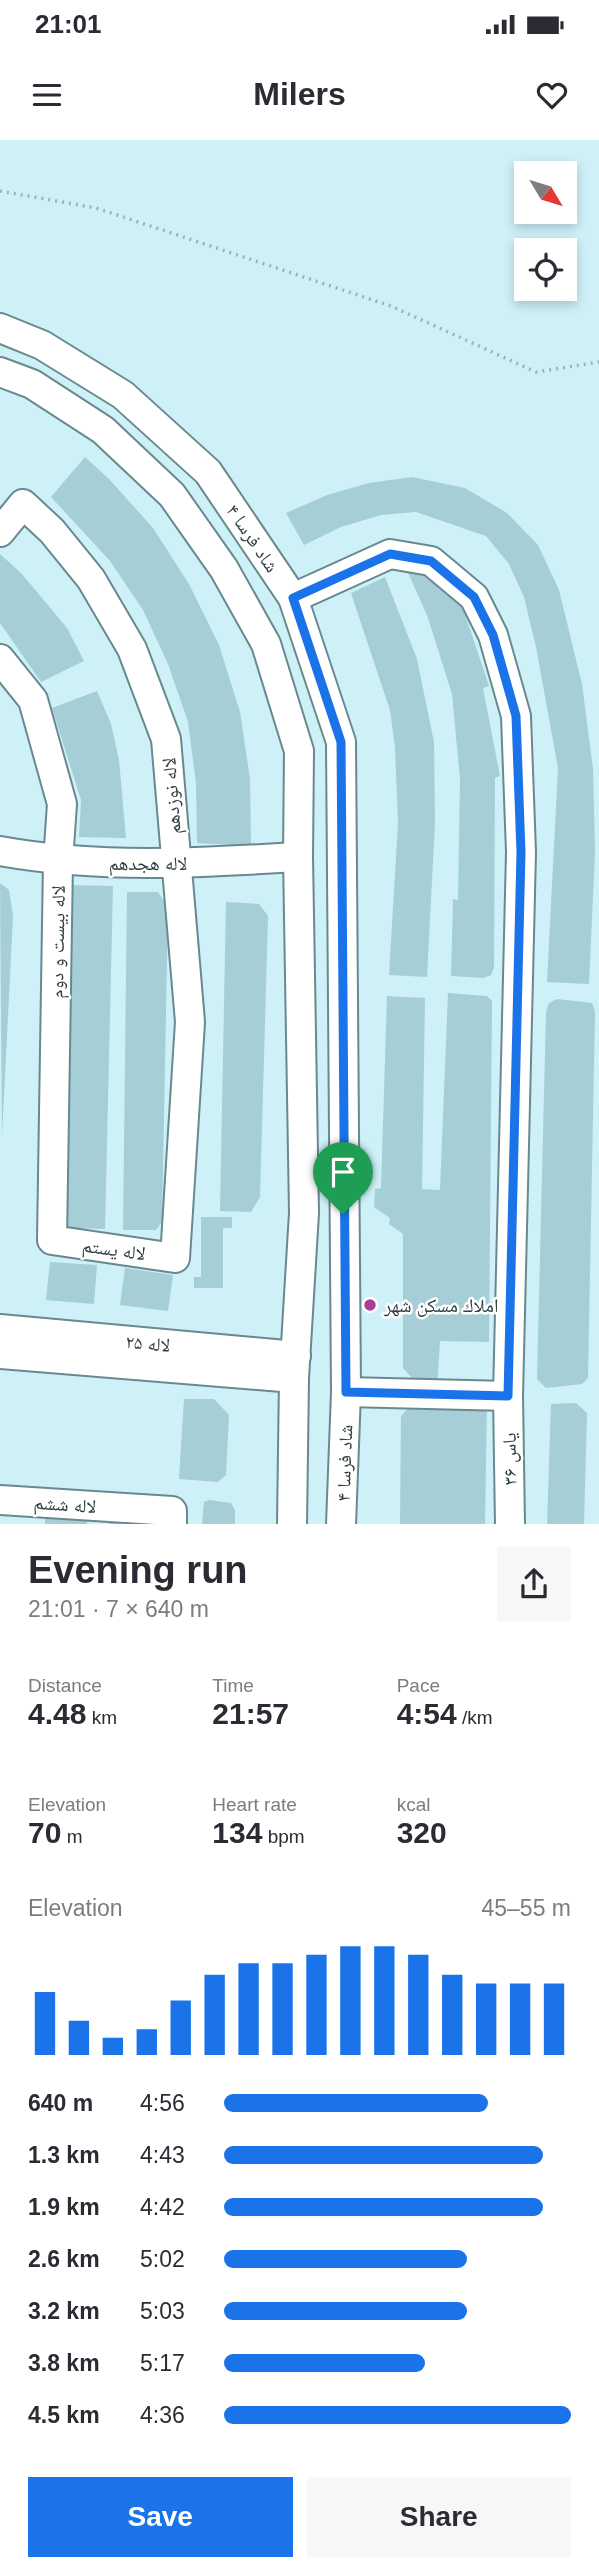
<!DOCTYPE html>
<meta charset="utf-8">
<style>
body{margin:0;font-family:Helvetica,"Noto Naskh Arabic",sans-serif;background:#f7f7f7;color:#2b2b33;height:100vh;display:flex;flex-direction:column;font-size:26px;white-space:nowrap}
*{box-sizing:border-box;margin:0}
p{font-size:23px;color:#7c7c81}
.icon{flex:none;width:38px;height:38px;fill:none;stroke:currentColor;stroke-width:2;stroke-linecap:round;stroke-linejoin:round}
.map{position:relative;height:1384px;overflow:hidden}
.side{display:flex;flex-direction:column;background:#fff;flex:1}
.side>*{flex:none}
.needle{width:46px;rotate:128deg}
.fabs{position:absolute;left:514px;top:21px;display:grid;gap:14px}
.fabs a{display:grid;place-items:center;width:63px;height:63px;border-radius:0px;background:#fff;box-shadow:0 4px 10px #0003;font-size:35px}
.pin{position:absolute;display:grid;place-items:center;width:60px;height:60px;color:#fff;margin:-72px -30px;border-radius:50% 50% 50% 0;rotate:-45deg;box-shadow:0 0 7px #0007}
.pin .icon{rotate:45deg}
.round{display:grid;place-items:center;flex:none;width:74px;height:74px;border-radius:0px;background:#f7f7f7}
.summary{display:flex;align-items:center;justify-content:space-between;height:119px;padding:0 28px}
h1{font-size:38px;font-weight:800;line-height:52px}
.metrics{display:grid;grid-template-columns:repeat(3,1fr);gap:10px;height:119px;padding:7px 28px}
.metrics div{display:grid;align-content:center}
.metrics b{font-size:30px;font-weight:800}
.metrics small{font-size:19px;font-weight:400}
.metrics p{font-size:19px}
.chart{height:196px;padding:14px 28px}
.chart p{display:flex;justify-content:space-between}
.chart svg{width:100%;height:126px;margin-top:7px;stroke:#1a73e8;stroke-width:6}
.button{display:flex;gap:14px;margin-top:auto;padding:14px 28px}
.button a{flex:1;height:80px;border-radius:0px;background:#1a73e8;color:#fff;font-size:28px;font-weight:800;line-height:80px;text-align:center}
.button a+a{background:#f7f7f7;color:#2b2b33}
ul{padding:0 28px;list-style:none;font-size:23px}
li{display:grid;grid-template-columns:112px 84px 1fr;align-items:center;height:52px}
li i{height:18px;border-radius:9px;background:#1a73e8}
.status{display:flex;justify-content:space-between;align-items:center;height:49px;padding:0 35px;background:#fff;direction:ltr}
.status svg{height:19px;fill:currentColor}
header{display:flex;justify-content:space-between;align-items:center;height:91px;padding:0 28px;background:#fff;font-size:32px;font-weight:800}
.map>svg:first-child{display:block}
</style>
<div class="status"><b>21:01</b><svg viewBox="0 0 49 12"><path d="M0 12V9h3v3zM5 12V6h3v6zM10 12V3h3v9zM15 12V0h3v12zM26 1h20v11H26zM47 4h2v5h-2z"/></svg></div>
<header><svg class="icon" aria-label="menu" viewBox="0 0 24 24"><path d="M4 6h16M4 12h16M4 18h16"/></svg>Milers<svg class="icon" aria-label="heart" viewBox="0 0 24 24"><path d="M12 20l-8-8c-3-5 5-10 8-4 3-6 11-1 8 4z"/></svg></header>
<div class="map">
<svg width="599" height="1385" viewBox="0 0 599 1385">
<rect width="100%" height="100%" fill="#cdf1f7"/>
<!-- building -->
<g fill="#a5ced6">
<polygon points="85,317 109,339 153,388 189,444 219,505 240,572 250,639 251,706 197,703 196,643 188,582 168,524 143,470 110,421 51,357"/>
<polygon points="412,337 465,348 507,373 538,405 559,450 582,544 593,629 595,712 589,844 547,842 558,628 536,507 524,457 509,424 486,396 416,372 381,375 341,387 304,405 286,373 327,355 369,343"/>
<polygon points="0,414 22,434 67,488 84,521 41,542 0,483"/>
<polygon points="406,428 424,431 443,440 463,468 489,546 483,548 500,636 495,638 494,827 491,835 483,838 451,836 453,759 458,760 460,639 452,554 428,478"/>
<polygon points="385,437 417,519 434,602 435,683 427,837 389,835 398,683 395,607 390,570 351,453"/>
<polygon points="97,551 111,584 119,620 126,698 79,697 81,660 52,568"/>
<polygon points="0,743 9,750 13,776 2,996"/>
<polygon points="69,745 113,746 105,1089 61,1088"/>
<polygon points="127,752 158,752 168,767 162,1082 156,1090 123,1090"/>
<polygon points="226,762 259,764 268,776 260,1057 251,1072 220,1071"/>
<polygon points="448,853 487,856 492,861 489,1202 440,1201 437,1248 420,1247 403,1228 403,1094 389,1084 390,1078 374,1067 375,1049 381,1048 387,856 425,858 422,1049 440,1050"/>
<polygon points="557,859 592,863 595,871 588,1238 582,1244 546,1248 537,1239 546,872 549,863"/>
<polygon points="201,1077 232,1077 232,1088 223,1088 223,1148 194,1148 194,1137 201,1137"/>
<polygon points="50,1122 97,1125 94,1164 46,1160"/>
<polygon points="125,1128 173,1135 168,1171 120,1165"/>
<polygon points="184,1259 214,1259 229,1275 226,1335 218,1342 179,1339"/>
<polygon points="413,1263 487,1263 485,1385 400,1385 401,1276"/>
<polygon points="576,1263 587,1273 584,1385 547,1385 551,1264"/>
<polygon points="209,1360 231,1363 235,1370 235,1385 202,1385 204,1362"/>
<polygon points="45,1372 87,1374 87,1385 45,1385"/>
<polygon points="109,1376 145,1378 150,1385 109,1385"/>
</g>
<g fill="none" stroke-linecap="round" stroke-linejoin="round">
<!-- minor casing -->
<g stroke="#68898f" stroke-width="32">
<g id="minor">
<polyline points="0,188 42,205 123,255 208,332 293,458 341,602 346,1252 341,1385"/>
<polyline points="0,232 32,244 103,290 172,355 224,429 266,504 299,611 298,717 304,1073 294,1238 292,1385"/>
<polyline points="0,392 23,364 52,391 91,439 132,509 166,599 190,882 175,1118 52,1100 58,721 62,664 33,560 0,519"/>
<polyline points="293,458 390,414 431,421 474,457 493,495 516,576 521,712 508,1256 510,1385"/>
<path d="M0,711c99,18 198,12 298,6"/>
<polyline points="0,1189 296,1216"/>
<polyline points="0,1214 294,1238"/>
<polyline points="346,1252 508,1256"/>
<polyline points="0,1360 172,1371 172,1385"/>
</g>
</g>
<!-- path -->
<polyline stroke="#97b4b9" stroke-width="3.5" stroke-dasharray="2 5" stroke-linecap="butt" points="0,51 96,68 391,166 536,232 599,222"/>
<!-- minor -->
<use href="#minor" stroke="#fff" stroke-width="28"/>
</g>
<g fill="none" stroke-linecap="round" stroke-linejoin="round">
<!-- route casing -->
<g stroke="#fff" stroke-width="14">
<polygon id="route" points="390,414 431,421 474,457 493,495 516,576 521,712 508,1256 346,1252 341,602 293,458"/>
</g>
<!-- route -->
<use href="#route" stroke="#1a73e8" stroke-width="9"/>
</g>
<!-- markers -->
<circle fill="#ab3c9a" stroke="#fff" stroke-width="2.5" cx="370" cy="1165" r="7"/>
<g text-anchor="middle" stroke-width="5" stroke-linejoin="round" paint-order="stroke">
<!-- street labels -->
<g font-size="19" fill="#303e41" stroke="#fff">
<text transform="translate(253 398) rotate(56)" y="7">شاد فرسا ۴</text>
<text transform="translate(171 656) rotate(-94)" y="7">لاله نوزدهم</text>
<text x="148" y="730">لاله هجدهم</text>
<text transform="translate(57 802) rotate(-89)" y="7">لاله بیست و دوم</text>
<text transform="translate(114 1109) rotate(8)" y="7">لاله یستم</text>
<text transform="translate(148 1203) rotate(5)" y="7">لاله ۲۵</text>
<text transform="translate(509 1319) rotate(-91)" y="7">یاس ۳۶</text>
<text transform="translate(344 1323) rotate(-88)" y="7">شاد فرسا ۴</text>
<text transform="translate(65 1364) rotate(4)" y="7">لاله ششم</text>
</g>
<!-- poi labels -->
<g font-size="19" fill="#303e41" stroke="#fff" text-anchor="start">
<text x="384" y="1172">املاك مسكن شهر</text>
</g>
</g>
</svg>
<div class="fabs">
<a><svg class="needle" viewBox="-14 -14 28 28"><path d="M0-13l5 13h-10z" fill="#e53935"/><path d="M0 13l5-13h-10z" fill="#7c7c81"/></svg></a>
<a><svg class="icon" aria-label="locate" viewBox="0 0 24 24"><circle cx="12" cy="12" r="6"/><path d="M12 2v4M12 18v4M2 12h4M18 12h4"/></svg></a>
</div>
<div class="pin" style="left:343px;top:1074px;background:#1e9e55"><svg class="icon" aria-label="arrive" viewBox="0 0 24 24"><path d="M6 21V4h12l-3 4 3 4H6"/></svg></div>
</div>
<section class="side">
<div class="summary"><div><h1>Evening run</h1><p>21:01 · 7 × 640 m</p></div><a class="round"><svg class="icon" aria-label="share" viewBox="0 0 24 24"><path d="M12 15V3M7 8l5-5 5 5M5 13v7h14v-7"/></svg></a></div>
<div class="metrics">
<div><p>Distance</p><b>4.48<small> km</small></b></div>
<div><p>Time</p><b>21:57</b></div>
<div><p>Pace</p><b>4:54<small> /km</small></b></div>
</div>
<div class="metrics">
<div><p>Elevation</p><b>70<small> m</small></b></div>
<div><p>Heart rate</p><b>134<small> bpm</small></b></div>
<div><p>kcal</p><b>320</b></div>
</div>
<div class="chart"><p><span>Elevation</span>45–55 m</p>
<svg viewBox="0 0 160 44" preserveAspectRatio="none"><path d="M5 44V22M15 44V32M25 44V38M35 44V35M45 44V25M55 44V16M65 44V12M75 44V12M85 44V9M95 44V6M105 44V6M115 44V9M125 44V16M135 44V19M145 44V19M155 44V19"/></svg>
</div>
<ul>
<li><b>640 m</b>4:56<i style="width:76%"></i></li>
<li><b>1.3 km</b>4:43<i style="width:92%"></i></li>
<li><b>1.9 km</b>4:42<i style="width:92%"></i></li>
<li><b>2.6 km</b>5:02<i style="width:70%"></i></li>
<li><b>3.2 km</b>5:03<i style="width:70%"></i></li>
<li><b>3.8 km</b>5:17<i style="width:58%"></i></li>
<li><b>4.5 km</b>4:36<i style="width:100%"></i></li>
</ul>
<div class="button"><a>Save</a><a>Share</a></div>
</section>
